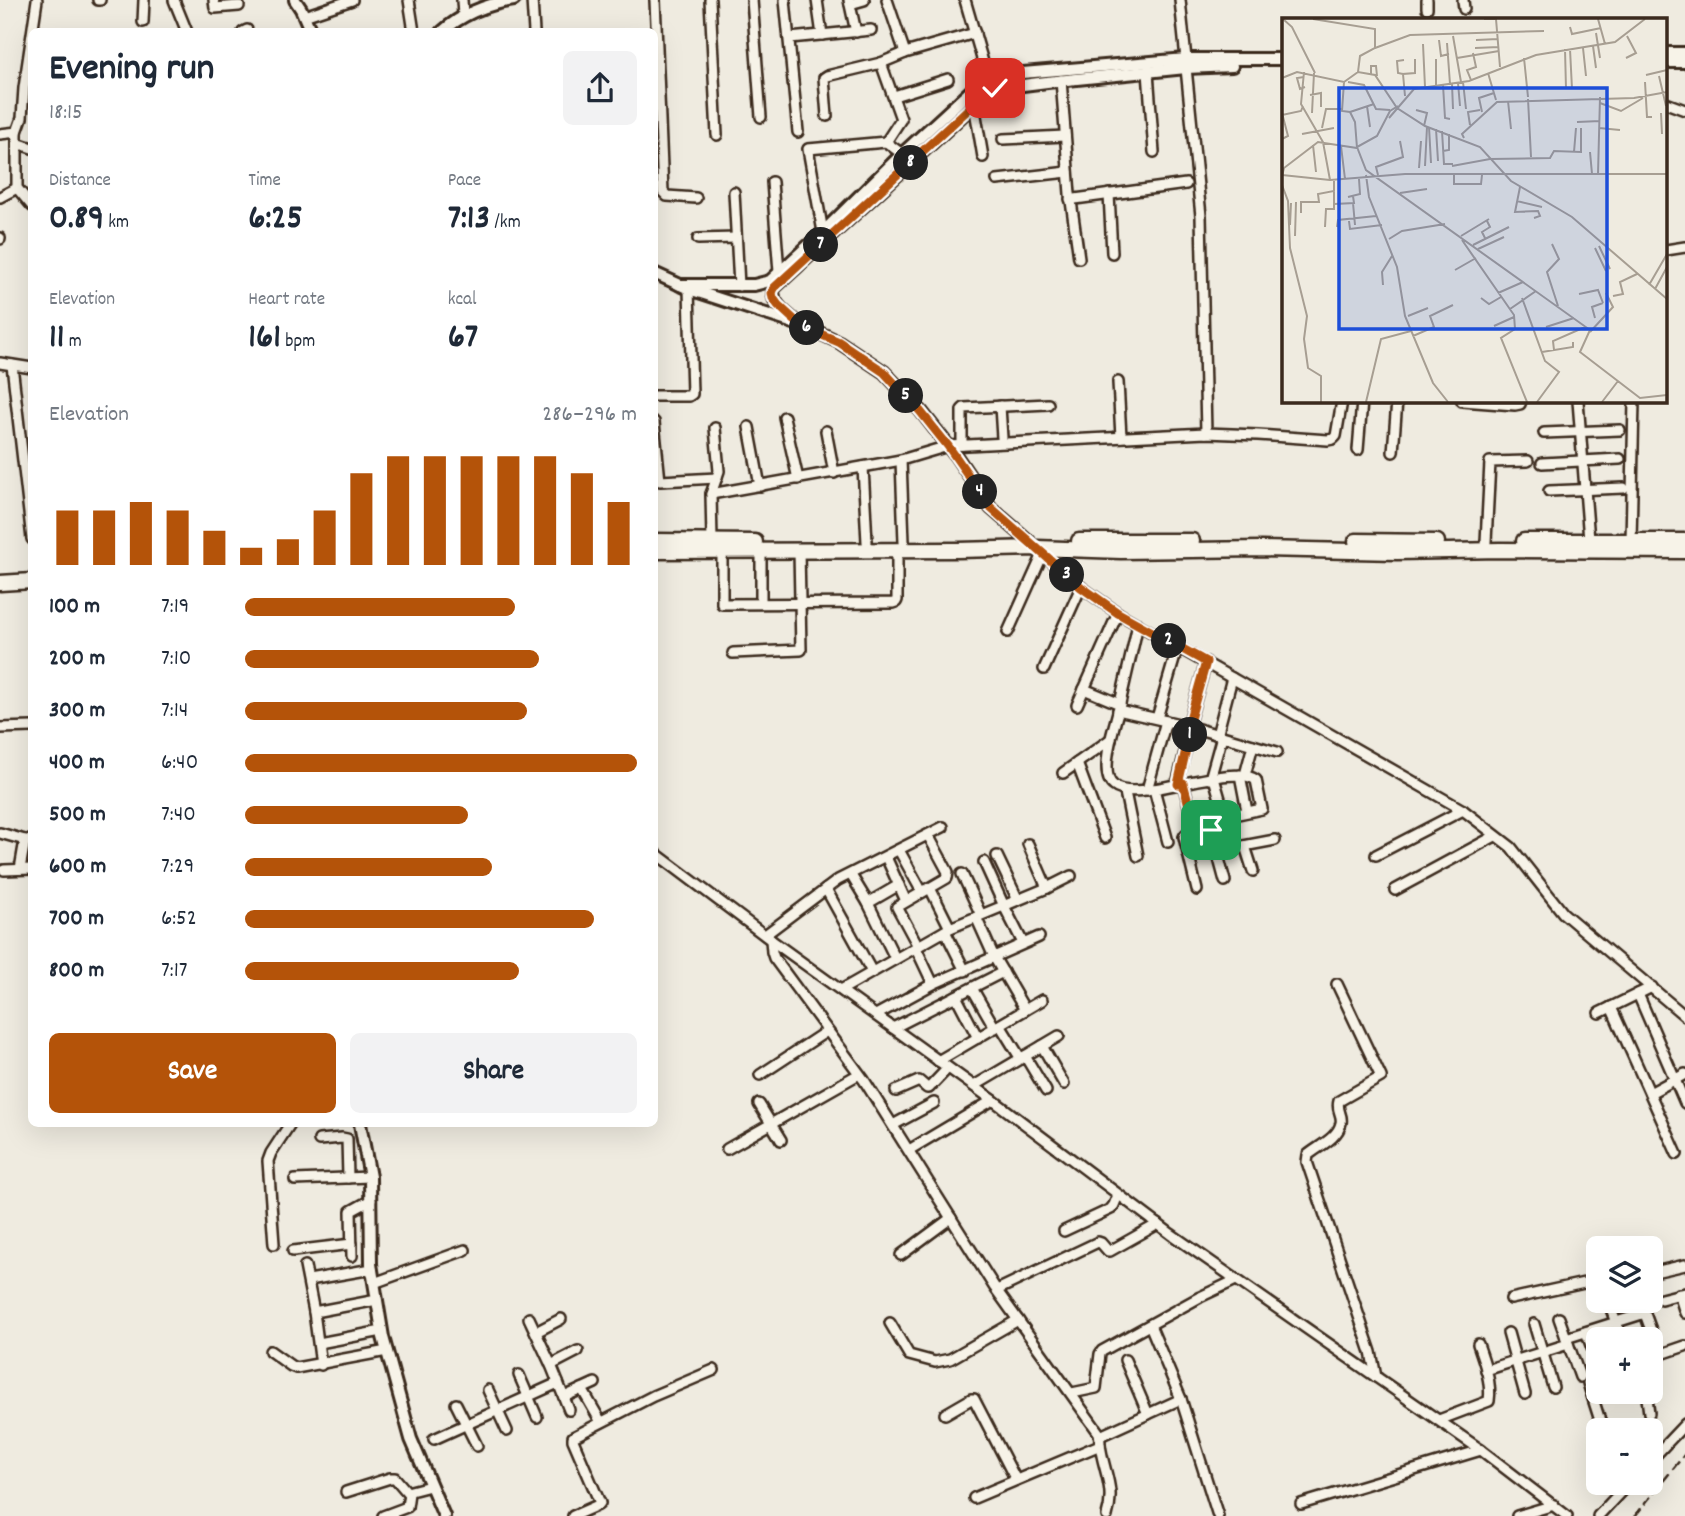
<!DOCTYPE html>
<meta charset="utf-8">
<style>
body{margin:0;font-family:Dekko,sans-serif;background:#f2f2f3;color:#1f2937;height:100vh;display:flex;flex-direction:column;font-size:26px;white-space:nowrap}
*{box-sizing:border-box;margin:0}
p{font-size:23px;color:#747a83}
.icon{flex:none;width:38px;height:38px;fill:none;stroke:currentColor;stroke-width:2;stroke-linecap:round;stroke-linejoin:round}
.map{position:relative;flex:1;overflow:hidden}
.sheet{position:absolute;left:28px;top:28px;width:630px;height:1099px;display:flex;flex-direction:column;background:#fff;border-radius:10px;box-shadow:0 7px 28px #0002}
.sheet>*{flex:none}
.controls{position:absolute;left:1586px;top:1236px;display:grid;gap:14px}
.controls a{display:grid;place-items:center;width:77px;height:77px;border-radius:10px;background:#fff;box-shadow:0 7px 28px #0002;font-size:35px}
.pin{position:absolute;display:grid;place-items:center;width:60px;height:60px;color:#fff;margin:-30px;border-radius:14px;box-shadow:0 4px 10px #0006}
.km{position:absolute;width:35px;height:35px;margin:-18px;border-radius:50%;background:#222;color:#fff;font-size:19px;line-height:35px;text-align:center}
.round{display:grid;place-items:center;flex:none;width:74px;height:74px;border-radius:10px;background:#f2f2f3}
.overview{display:flex;align-items:center;justify-content:space-between;height:119px;padding:0 21px}
h1{font-size:38px;font-weight:800;line-height:52px}
.stats{display:grid;grid-template-columns:repeat(3,1fr);gap:10px;height:119px;padding:7px 21px}
.stats div{display:grid;align-content:center}
.stats b{font-size:35px;font-weight:800}
.stats small{font-size:19px;font-weight:400}
.stats p{font-size:19px}
.chart{height:196px;padding:14px 21px}
.chart p{display:flex;justify-content:space-between}
.chart svg{width:100%;height:126px;margin-top:7px;stroke:#b45309;stroke-width:6}
.primary-button{display:flex;gap:14px;margin-top:auto;padding:14px 21px}
.primary-button a{flex:1;height:80px;border-radius:10px;background:#b45309;color:#fff;font-size:28px;font-weight:800;line-height:80px;text-align:center}
.primary-button a+a{background:#f2f2f3;color:#1f2937}
ul{padding:0 21px;list-style:none;font-size:23px}
li{display:grid;grid-template-columns:112px 84px 1fr;align-items:center;height:52px}
li i{height:18px;border-radius:9px;background:#b45309}
.map>svg:first-child{display:block}
</style>
<div class="map">
<svg width="1685" height="1516" viewBox="0 0 1685 1516">
<rect width="100%" height="100%" fill="#efebe0"/>
<filter id="ink" filterUnits="userSpaceOnUse"><feTurbulence type="fractalNoise" baseFrequency=".0143" numOctaves="2"/><feDisplacementMap in="SourceGraphic" scale="14" xChannelSelector="R" yChannelSelector="G"/><feConvolveMatrix kernelMatrix="1 2 1 2 8 2 1 2 1" color-interpolation-filters="sRGB"/></filter>
<g filter="url(#ink)">
<g fill="none" stroke-linecap="round" stroke-linejoin="round">
<!-- minor casing -->
<g stroke="#3b2a1e" stroke-width="14">
<g id="minor">
<polyline points="98,0 100,0"/>
<polyline points="174,0 187,32"/>
<polyline points="214,0 215,8 239,6"/>
<polyline points="409,0 414,32"/>
<polyline points="462,0 463,16"/>
<polyline points="532,0 534,32"/>
<polyline points="655,0 663,192 667,196 696,198"/>
<polyline points="710,0 717,135"/>
<polyline points="752,0 761,117"/>
<polyline points="785,0 798,132"/>
<polyline points="817,0 822,35"/>
<polyline points="849,0 856,32"/>
<polyline points="887,0 905,53"/>
<polyline points="965,0 987,76"/>
<polyline points="1180,0 1186,59"/>
<polyline points="1427,0 1427,8"/>
<polyline points="1463,0 1464,9"/>
<polyline points="850,4 864,0"/>
<polyline points="304,16 352,0"/>
<polyline points="143,22 144,0"/>
<polyline points="243,32 247,30"/>
<polyline points="790,38 871,30"/>
<polyline points="1186,68 1201,216 1206,433"/>
<polyline points="1148,72 1154,152"/>
<polyline points="1061,80 1070,194 1079,258"/>
<polyline points="894,96 948,79"/>
<polyline points="1666,103 1685,110"/>
<polyline points="974,104 983,157"/>
<polyline points="827,116 824,78 827,76 881,63"/>
<polyline points="0,134 17,132"/>
<polyline points="1003,139 1065,136"/>
<polyline points="17,143 17,188 32,206"/>
<polyline points="32,148 17,143 17,132 22,118 24,88 37,0"/>
<polyline points="902,154 886,142 901,119 881,63 905,53 975,33"/>
<polyline points="997,180 1068,172"/>
<polyline points="772,182 779,272"/>
<polyline points="734,192 739,286"/>
<polyline points="1109,194 1112,253"/>
<polyline points="0,197 17,188"/>
<polyline points="1070,199 1075,199 1186,184"/>
<polyline points="823,232 808,149 886,142"/>
<polyline points="0,238 0,239"/>
<polyline points="698,239 736,238"/>
<polyline points="1666,250 1685,247"/>
<polyline points="0,363 32,368"/>
<polyline points="12,365 32,539"/>
<polyline points="1118,382 1121,437"/>
<polyline points="654,396 689,396 692,394 689,289"/>
<polyline points="1462,401 1515,405 1520,404 1521,401"/>
<polyline points="1578,401 1589,540"/>
<polyline points="1000,406 1002,438"/>
<polyline points="784,417 798,479"/>
<polyline points="654,422 660,481 717,478"/>
<polyline points="749,427 760,486"/>
<polyline points="826,431 834,473"/>
<polyline points="1544,433 1620,430"/>
<polyline points="962,445 962,410 964,408 1048,404"/>
<polyline points="1358,450 1362,401"/>
<polyline points="1393,452 1397,401"/>
<polyline points="901,460 904,542"/>
<polyline points="1542,463 1620,459"/>
<polyline points="863,467 867,542"/>
<polyline points="1549,491 1624,488"/>
<polyline points="711,494 901,460 948,446 1206,433 1258,435 1328,440 1333,439 1336,436 1342,401"/>
<polyline points="712,541 711,494 719,471 715,428"/>
<polyline points="1631,541 1634,401"/>
<polyline points="1486,542 1490,462 1528,461"/>
<polyline points="1038,549 1081,587 1118,613 1463,810 1511,847 1563,913 1685,1016"/>
<polyline points="761,551 761,603"/>
<polyline points="722,552 722,604 893,603 896,602 897,600 897,550"/>
<path d="M1138,624c-6,28 -13,56 -19,84 -5,19 -12,39 -12,59 0,6 1,15 7,19 22,19 118,-25 142,-6l6,29 -38,8"/>
<polyline points="1008,632 1043,554"/>
<polyline points="733,653 801,650 799,551"/>
<polyline points="1044,669 1081,587"/>
<polyline points="1084,689 1120,704"/>
<polyline points="1077,705 1118,613"/>
<polyline points="1118,710 1188,726 1277,752"/>
<polyline points="1157,718 1178,646"/>
<polyline points="1188,726 1206,662"/>
<polyline points="0,728 32,727"/>
<polyline points="1217,735 1232,678"/>
<polyline points="1077,763 1105,838"/>
<polyline points="1063,773 1111,739"/>
<polyline points="1240,775 1247,811"/>
<polyline points="1245,775 1253,745"/>
<polyline points="1214,778 1234,848"/>
<polyline points="1210,779 1222,736"/>
<polyline points="1183,783 1196,831"/>
<polyline points="1177,784 1191,728"/>
<polyline points="1154,789 1168,842"/>
<polyline points="1147,790 1166,721"/>
<polyline points="1125,792 1138,856"/>
<polyline points="0,833 32,842"/>
<polyline points="1028,844 1047,888"/>
<polyline points="1245,846 1253,871"/>
<polyline points="899,850 922,892"/>
<polyline points="1217,851 1275,840"/>
<polyline points="654,852 771,940 993,1100 1171,1234 1481,1450 1567,1516"/>
<polyline points="1376,855 1463,810"/>
<polyline points="997,856 1018,900"/>
<polyline points="886,857 906,901"/>
<polyline points="984,862 1004,906 1023,943"/>
<polyline points="20,869 25,840"/>
<polyline points="4,870 32,869"/>
<polyline points="962,874 981,915"/>
<polyline points="851,875 868,903 895,958"/>
<polyline points="930,888 950,928"/>
<polyline points="826,889 872,972"/>
<polyline points="1197,890 1184,837 1186,834 1211,829 1225,881"/>
<polyline points="1395,890 1495,836"/>
<polyline points="868,903 899,885"/>
<polyline points="976,917 994,957 1025,1010"/>
<polyline points="945,931 965,971"/>
<polyline points="765,935 838,880 943,827"/>
<path d="M771,940l1,12 2,6 90,122 131,208 104,145c1,4 1,8 1,11 3,27 16,44 7,72"/>
<polyline points="918,946 897,907 947,878 948,872 928,835"/>
<polyline points="916,948 933,984"/>
<path d="M1337,984l44,93 -42,24c-3,10 4,13 2,22 -3,15 -22,23 -33,32l-1,7 64,190 5,25"/>
<polyline points="972,988 995,1028"/>
<polyline points="841,990 950,928 1047,888 1071,876"/>
<polyline points="1638,994 1685,1103"/>
<polyline points="956,996 978,1038"/>
<polyline points="1611,1007 1677,1154"/>
<polyline points="1599,1013 1652,987"/>
<polyline points="876,1015 933,984 1039,937"/>
<polyline points="1000,1025 1021,1059"/>
<polyline points="893,1028 1003,972"/>
<polyline points="1042,1046 1064,1084"/>
<polyline points="1025,1056 1046,1091"/>
<polyline points="938,1061 1042,1000"/>
<polyline points="760,1075 827,1031"/>
<polyline points="974,1086 1059,1036"/>
<polyline points="896,1091 919,1081 927,1088 929,1088 948,1068"/>
<polyline points="1650,1093 1685,1074"/>
<polyline points="759,1104 781,1140"/>
<polyline points="893,1125 934,1103"/>
<polyline points="319,1140 342,1138 347,1139 348,1178"/>
<polyline points="727,1149 859,1074"/>
<polyline points="909,1150 993,1100"/>
<polyline points="295,1180 370,1177"/>
<polyline points="1064,1231 1111,1209 1114,1205 1118,1195"/>
<polyline points="274,1244 268,1161 271,1153 290,1124"/>
<polyline points="293,1251 352,1244"/>
<polyline points="901,1255 951,1218"/>
<polyline points="352,1256 351,1211 371,1200"/>
<polyline points="305,1266 314,1312 321,1365"/>
<polyline points="1650,1273 1685,1265"/>
<polyline points="309,1280 372,1269"/>
<polyline points="374,1283 465,1250"/>
<polyline points="997,1290 1098,1242 1101,1243 1108,1251 1110,1251 1158,1224"/>
<polyline points="1679,1294 1685,1313"/>
<polyline points="1511,1299 1598,1280"/>
<polyline points="1661,1299 1685,1293"/>
<polyline points="1640,1300 1660,1355"/>
<polyline points="1608,1301 1622,1339"/>
<polyline points="314,1312 377,1300"/>
<polyline points="529,1318 551,1365 569,1410"/>
<polyline points="1559,1318 1580,1377"/>
<polyline points="890,1323 909,1355 935,1362 950,1359 1018,1320"/>
<polyline points="1534,1324 1553,1387"/>
<polyline points="1150,1325 1181,1399 1218,1516"/>
<polyline points="536,1332 561,1319"/>
<polyline points="1586,1332 1597,1361"/>
<polyline points="1508,1333 1525,1394"/>
<polyline points="1566,1338 1645,1313"/>
<polyline points="319,1343 382,1331"/>
<polyline points="270,1351 291,1366 296,1368 387,1351"/>
<polyline points="1650,1358 1685,1346"/>
<polyline points="1125,1360 1148,1414"/>
<polyline points="551,1365 578,1351"/>
<polyline points="1486,1370 1568,1344"/>
<polyline points="519,1375 537,1417"/>
<polyline points="1598,1377 1591,1379 1588,1383 1603,1430"/>
<polyline points="582,1389 601,1422"/>
<polyline points="488,1390 507,1431"/>
<polyline points="1646,1391 1649,1413"/>
<polyline points="1072,1393 1096,1388 1100,1354 1102,1351 1200,1297 1236,1280"/>
<polyline points="564,1397 595,1383"/>
<polyline points="456,1404 477,1446"/>
<polyline points="945,1414 971,1399 974,1399 1016,1480"/>
<path d="M1439,1420l50,-19c3,-18 -5,-40 -11,-57"/>
<polyline points="1100,1436 1181,1399"/>
<polyline points="434,1439 558,1383"/>
<polyline points="1650,1461 1685,1424"/>
<polyline points="346,1492 390,1478 395,1478 407,1492 430,1486"/>
<polyline points="974,1498 1100,1445"/>
<polyline points="1301,1504 1481,1450"/>
<polyline points="383,1516 407,1507 409,1493"/>
<polyline points="573,1516 598,1505 600,1503 573,1440 573,1437 653,1396 714,1370"/>
<polyline points="1517,1516 1554,1505"/>
<polyline points="1598,1516 1630,1482"/>
</g>
</g>
<!-- tertiary casing -->
<g stroke="#3b2a1e" stroke-width="16">
<g id="tertiary">
<polyline points="295,0 301,9 311,32"/>
<path d="M442,32c21,-19 45,-28 72,-32"/>
<polyline points="1666,53 1685,53"/>
<polyline points="1666,62 1685,62"/>
<polyline points="654,273 689,289 809,328 839,342 884,372 921,411 956,456 991,508 1029,541"/>
<polyline points="680,285 754,285 770,281 823,232 902,154 987,76 1186,59 1284,59"/>
<path d="M801,326c-11,-10 -32,-22 -27,-38l217,-199 56,-7 139,-14 46,-2"/>
<polyline points="360,1124 370,1177 371,1264 383,1337 411,1439 444,1516"/>
</g>
</g>
<!-- primary casing -->
<g stroke="#3b2a1e" stroke-width="19">
<g id="primary">
<polyline points="654,541 755,542"/>
<polyline points="1079,541 1192,541"/>
<polyline points="1356,541 1437,542"/>
<polyline points="1524,541 1685,541"/>
<polyline points="654,551 958,550 1037,548 1121,551 1261,549 1397,552 1500,550 1685,551"/>
<polyline points="0,583 32,581"/>
</g>
</g>
<!-- minor -->
<use href="#minor" stroke="#f7f3e8" stroke-width="9"/>
<!-- tertiary -->
<use href="#tertiary" stroke="#f7f3e8" stroke-width="10"/>
<!-- primary -->
<use href="#primary" stroke="#f7f3e8" stroke-width="14"/>
<!-- rail -->
<polyline stroke="#3b2a1e" stroke-width="2.5" stroke-dasharray="10 5" stroke-linecap="butt" points="1635,1516 1685,1454"/>
</g>
</g>
<g fill="none" stroke-linecap="round" stroke-linejoin="round" filter="url(#ink)">
<!-- route casing -->
<g stroke="#fff" stroke-width="14">
<polyline id="route" points="995,88 988,91 774,288 772,293 773,298 778,305 801,326 839,342 884,372 920,411 948,446 991,508 1081,587 1118,613 1206,662 1188,726 1191,728 1178,784 1183,783 1196,831 1209,829 1211,830"/>
</g>
<!-- route -->
<use href="#route" stroke="#b45309" stroke-width="9"/>
</g>
<!-- overview -->
<g transform="translate(1282 18)">
<rect width="385" height="385" fill="#efebe0"/>
<path fill="none" stroke="#a79e92" stroke-width="2" d="M1,1l9,8 23,46M31,1l62,10v19l-15,8 -2,16M202,1h12l4,48M316,1l7,25M288,9l2,7 29,-6M314,15l4,25M171,18l8,46M157,22l2,16 8,-2M194,22l22,-1M165,25l3,41M141,26l2,43M311,28l3,22M93,30l35,-13 134,-4M193,30l24,-1M301,30l3,28M283,31l1,40M288,31l2,40M175,40l42,-7M242,40l4,39M344,40l10,-5 -9,-17M154,41v27M22,54l-3,32 22,38 7,38M206,55l8,27M89,56v-8h5l1,10M121,56l-5,-1 -1,-12 7,-1M364,57l21,-5M377,58l7,30M22,59l-7,1 3,11 5,-2M0,60l15,-6 47,10 14,-10 17,3 22,33 28,18 55,21 31,34 61,36 95,82M189,62l-4,-10 9,-3 -3,-14M66,64l16,3 12,24 14,1M181,64l3,27M363,64l2,35h5M176,65l2,23M170,66l1,25M161,67l2,33 5,1M28,77l11,-2v14M123,78l-2,-22 12,-1v-14M246,81l3,58M226,83l3,28M318,85l21,8 22,-13M85,88l3,21M116,88l-8,5 -13,25 -20,11 9,23 224,160 -10,22 60,46 27,-3M134,92l11,3 -3,13M68,94l24,-8M200,94l-3,-14 15,-5M0,95l6,23 -6,3M30,95l2,-40M379,95l1,21M0,97l19,-4 2,-5M107,100l25,-29 55,-8 67,-26 79,-13 30,-23M295,104l23,-1M188,107l-2,-13 12,-2M147,109l2,36M40,110l4,-19h16M317,110l21,2M154,111l2,32M160,113l2,33h9M20,116l32,-6M182,120l-2,-4 35,-32 137,-4 33,-6M31,127l3,27M59,128l4,33M161,133l6,-1v-16M292,134l2,-24M308,134l2,22M143,148l2,-39M170,148l38,-7 60,-1 4,-7 27,1v-24M137,150l2,-27M316,156l2,-77M0,157l48,5 75,-6h262M84,157l3,22 28,70 8,49 28,67 15,19M96,157l-2,-8 27,-10 -3,-16M172,157v9h27l1,-9M0,158l2,-8 34,-26 39,6 -2,-26 -5,-10 -8,-1 2,-29M0,167l6,16 2,47 17,68 -3,23 4,29 13,8v26M238,169l-5,25 23,-1 2,5 -6,2M118,175l27,-4M66,179l12,-3 -1,-15M235,183l25,6M71,185l2,22M52,186l20,-1 -1,-7M19,195v-11h18l-1,-8 16,-3v-10M67,203l1,8 32,-4M8,207l1,-22M43,209l1,-18h8v-17M55,209l1,-7 38,-4M13,218l1,-34M179,218l28,-17M203,220l-3,-6 8,-5 -3,-6M107,221l13,-8 43,-7M180,222l52,75 1,14 -14,9 26,64M270,226l7,15 -12,13 11,34M191,227l36,-18M317,228l11,23M313,230l11,23M196,231l26,-12M173,252l21,-12M101,267l-1,-13 10,-16M367,267l18,-31M373,271l12,-22M216,275l25,-11M297,276l19,-4 5,13M331,278l10,-2 -3,-12 17,-8M199,280l8,6 12,-7M240,280l23,63 14,11 -22,30M228,291l26,-18M126,298l20,-8M313,300l-3,-11 11,-4M212,308l20,-9M264,309l28,-9M308,314l23,-25 -7,-14M131,318l21,-9 -4,-11 23,-11M272,332l-1,-9 32,-14M260,334l31,-5v-5M84,384l15,-63 30,-8M320,384l16,-21"/>
<path fill="#1d4ed8" fill-opacity="0.15" stroke="#1d4ed8" stroke-width="3.5" d="M57,70h268v241h-268z"/>
<rect width="385" height="385" fill="none" stroke="#3b2a1e" stroke-width="3.5"/>
</g>
</svg>
<div class="controls">
<a><svg class="icon" aria-label="layers" viewBox="0 0 24 24"><path d="M12 4l9 5-9 5-9-5zM3 14l9 5 9-5"/></svg></a>
<a>+</a>
<a>−</a>
</div>
<div class="pin" style="left:1211px;top:830px;background:#1e9e55"><svg class="icon" aria-label="arrive" viewBox="0 0 24 24"><path d="M6 21V4h12l-3 4 3 4H6"/></svg></div>
<div class="pin" style="left:995px;top:88px;background:#d93025"><svg class="icon" aria-label="check" viewBox="0 0 24 24"><path d="M5 12l5 5 9-10"/></svg></div>
<b class="km" style="left:1190px;top:735px">1</b>
<b class="km" style="left:1169px;top:641px">2</b>
<b class="km" style="left:1067px;top:575px">3</b>
<b class="km" style="left:980px;top:492px">4</b>
<b class="km" style="left:906px;top:396px">5</b>
<b class="km" style="left:807px;top:328px">6</b>
<b class="km" style="left:821px;top:245px">7</b>
<b class="km" style="left:911px;top:163px">8</b>
<section class="sheet">
<div class="overview"><div><h1>Evening run</h1><p>18:15</p></div><a class="round"><svg class="icon" aria-label="share" viewBox="0 0 24 24"><path d="M12 15V3M7 8l5-5 5 5M5 13v7h14v-7"/></svg></a></div>
<div class="stats">
<div><p>Distance</p><b>0.89<small> km</small></b></div>
<div><p>Time</p><b>6:25</b></div>
<div><p>Pace</p><b>7:13<small> /km</small></b></div>
</div>
<div class="stats">
<div><p>Elevation</p><b>11<small> m</small></b></div>
<div><p>Heart rate</p><b>161<small> bpm</small></b></div>
<div><p>kcal</p><b>67</b></div>
</div>
<div class="chart"><p><span>Elevation</span>286–296 m</p>
<svg viewBox="0 0 160 44" preserveAspectRatio="none"><path d="M5 44V25M15 44V25M25 44V22M35 44V25M45 44V32M55 44V38M65 44V35M75 44V25M85 44V12M95 44V6M105 44V6M115 44V6M125 44V6M135 44V6M145 44V12M155 44V22"/></svg>
</div>
<ul>
<li><b>100 m</b>7:19<i style="width:69%"></i></li>
<li><b>200 m</b>7:10<i style="width:75%"></i></li>
<li><b>300 m</b>7:14<i style="width:72%"></i></li>
<li><b>400 m</b>6:40<i style="width:100%"></i></li>
<li><b>500 m</b>7:40<i style="width:57%"></i></li>
<li><b>600 m</b>7:29<i style="width:63%"></i></li>
<li><b>700 m</b>6:52<i style="width:89%"></i></li>
<li><b>800 m</b>7:17<i style="width:70%"></i></li>
</ul>
<div class="primary-button"><a>Save</a><a>Share</a></div>
</section>
</div>
